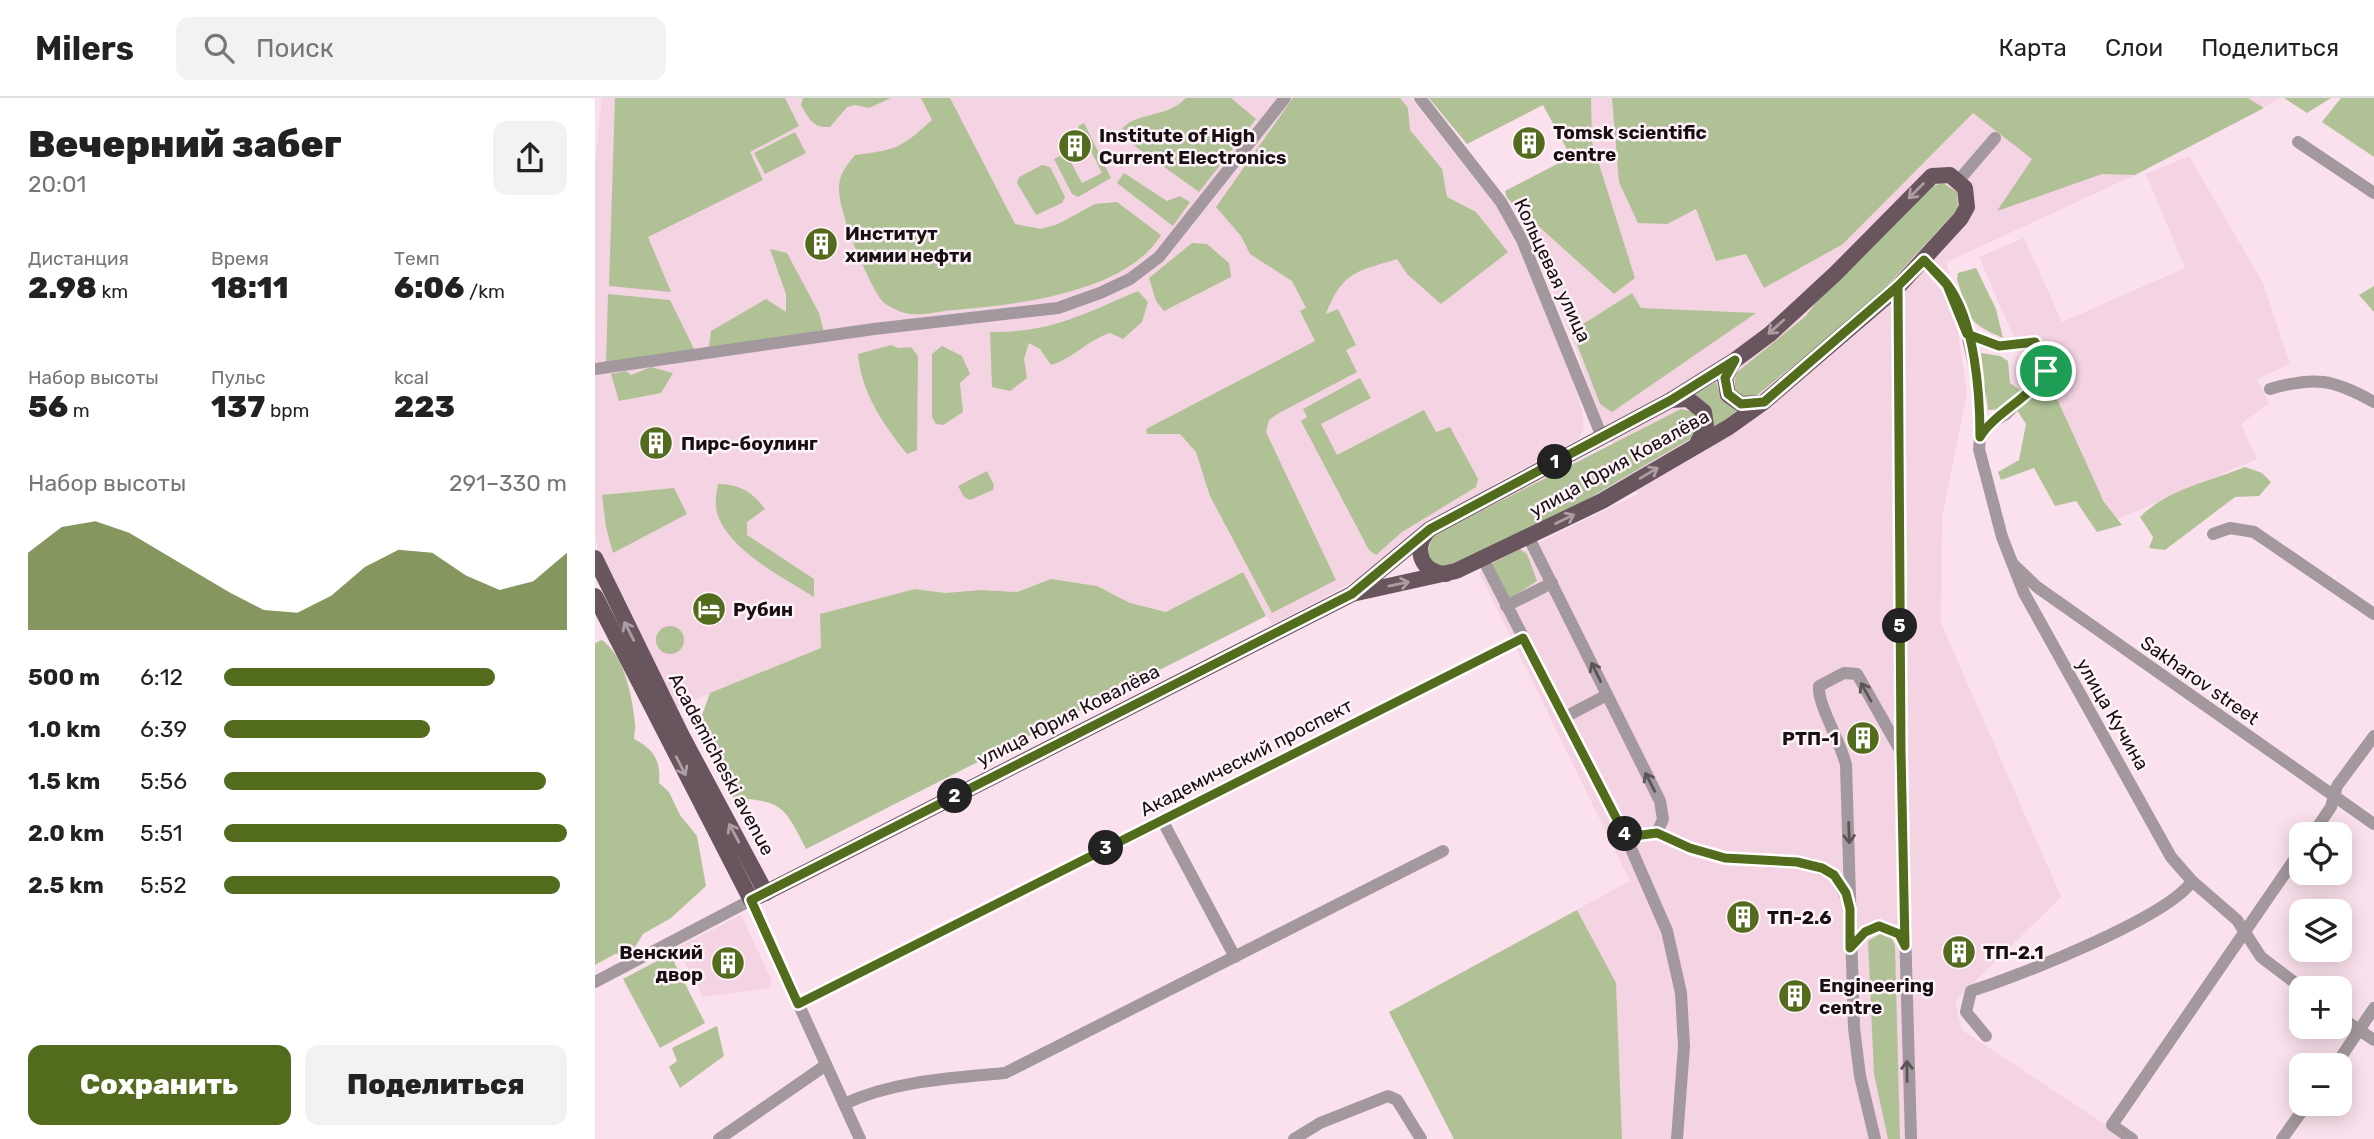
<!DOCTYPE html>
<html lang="ru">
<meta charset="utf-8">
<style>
body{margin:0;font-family:Rubik,sans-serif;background:#f2f2f2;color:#222;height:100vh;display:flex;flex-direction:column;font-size:26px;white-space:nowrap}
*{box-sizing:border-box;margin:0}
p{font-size:23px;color:#767676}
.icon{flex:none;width:38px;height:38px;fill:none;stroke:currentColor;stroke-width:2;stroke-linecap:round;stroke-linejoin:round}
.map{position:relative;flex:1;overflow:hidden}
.sheet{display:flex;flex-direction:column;background:#fff;width:595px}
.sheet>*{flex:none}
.fabs{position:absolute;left:1694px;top:724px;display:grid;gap:14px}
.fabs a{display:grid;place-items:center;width:63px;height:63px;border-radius:14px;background:#fff;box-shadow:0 4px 18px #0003;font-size:35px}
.pin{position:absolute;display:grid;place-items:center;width:60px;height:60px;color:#fff;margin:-30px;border:4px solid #fff;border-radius:50%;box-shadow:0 2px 7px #0007}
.km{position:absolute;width:35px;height:35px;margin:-18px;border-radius:50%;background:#222;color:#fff;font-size:19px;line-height:35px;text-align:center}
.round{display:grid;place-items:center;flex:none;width:74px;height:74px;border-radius:14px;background:#f2f2f2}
.headline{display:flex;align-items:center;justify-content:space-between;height:119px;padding:0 28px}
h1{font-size:38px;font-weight:800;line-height:52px}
.stats{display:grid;grid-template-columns:repeat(3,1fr);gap:10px;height:119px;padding:7px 28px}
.stats div{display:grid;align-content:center}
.stats b{font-size:30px;font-weight:800}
.stats small{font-size:19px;font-weight:400}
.stats p{font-size:19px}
.chart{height:196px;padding:14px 28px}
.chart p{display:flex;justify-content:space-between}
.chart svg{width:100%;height:126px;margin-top:7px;fill:#526b1c;opacity:.7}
.button{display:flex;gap:14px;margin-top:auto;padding:14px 28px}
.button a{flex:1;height:80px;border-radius:14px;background:#526b1c;color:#fff;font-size:28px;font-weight:800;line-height:80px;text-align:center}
.button a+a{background:#f2f2f2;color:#222}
ul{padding:0 28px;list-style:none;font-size:23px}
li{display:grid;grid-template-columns:112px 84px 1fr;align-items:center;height:52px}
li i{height:18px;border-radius:9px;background:#526b1c}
header{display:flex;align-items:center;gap:42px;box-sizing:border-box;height:98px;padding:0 35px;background:#fff;border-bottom:2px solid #e0e0e0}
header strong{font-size:33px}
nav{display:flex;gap:38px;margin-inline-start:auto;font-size:24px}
.search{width:490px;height:63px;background:#f2f2f2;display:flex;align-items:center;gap:18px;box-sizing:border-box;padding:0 24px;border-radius:14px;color:#767676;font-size:26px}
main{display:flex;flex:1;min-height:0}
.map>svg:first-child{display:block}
</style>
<header>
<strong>Milers</strong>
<div class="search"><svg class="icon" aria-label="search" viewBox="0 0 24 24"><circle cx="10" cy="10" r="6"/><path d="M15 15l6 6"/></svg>Поиск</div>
<nav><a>Карта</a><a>Слои</a><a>Поделиться</a></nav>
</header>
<main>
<section class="sheet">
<div class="headline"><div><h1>Вечерний забег</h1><p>20:01</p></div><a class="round"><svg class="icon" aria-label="share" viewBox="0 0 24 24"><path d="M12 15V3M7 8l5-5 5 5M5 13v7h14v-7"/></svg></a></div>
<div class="stats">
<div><p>Дистанция</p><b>2.98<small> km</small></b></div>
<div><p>Время</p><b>18:11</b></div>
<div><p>Темп</p><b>6:06<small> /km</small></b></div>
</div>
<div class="stats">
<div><p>Набор высоты</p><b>56<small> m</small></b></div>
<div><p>Пульс</p><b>137<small> bpm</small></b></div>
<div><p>kcal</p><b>223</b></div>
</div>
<div class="chart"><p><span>Набор высоты</span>291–330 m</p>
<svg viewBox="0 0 160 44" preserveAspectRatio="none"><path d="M0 44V17L10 8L20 6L30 10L40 17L50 24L60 31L70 37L80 38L90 32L100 22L110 16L120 17L130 25L140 30L150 27L160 17V44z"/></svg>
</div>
<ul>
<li><b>500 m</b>6:12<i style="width:79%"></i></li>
<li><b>1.0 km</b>6:39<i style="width:60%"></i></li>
<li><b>1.5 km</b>5:56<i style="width:94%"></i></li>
<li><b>2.0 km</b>5:51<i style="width:100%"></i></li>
<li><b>2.5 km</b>5:52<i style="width:98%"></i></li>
</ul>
<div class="button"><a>Сохранить</a><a>Поделиться</a></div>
</section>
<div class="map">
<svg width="1779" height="1041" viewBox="0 0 1779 1041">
<rect width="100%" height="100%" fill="#fbe1ed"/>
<!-- built -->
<g fill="#f4d3e3">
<polygon points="7,0 816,0 901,107 921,145 971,261 987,312 989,331 983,341 906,382 763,481 677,527 647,474 571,514 535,505 502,488 456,481 422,494 386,492 350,495 320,491 226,550 80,610 3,454 0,439 0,66"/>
<polygon points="834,0 1685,0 1540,77 1352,164 1372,295 1347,421 1346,525 1466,799 1360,903 1367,932 1532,1041 859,1041 794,914 1035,783 884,474 1043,396 999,308 983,256 952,179 910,93 976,58 948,7 872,46"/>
<polygon points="1594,58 1668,185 1695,266 1662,281 1674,305 1646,326 1662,361 1520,422 1420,242 1384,159 1429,140 1467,224 1590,170 1551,76"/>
<polygon points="146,817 177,883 175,890 108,899 82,850"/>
</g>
<!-- green -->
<g fill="#b0c295">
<polygon points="20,0 190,0 204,28 155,54 168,82 53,139 76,194 14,188"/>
<path d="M208,0h88l-22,10 -14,-3 -8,2 -17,20c-17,1 -21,-8 -29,-22z"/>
<path d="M326,0h29l65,126 26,5 17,-5 37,-20 22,-2 44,33c-35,58 -146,70 -208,75 -14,1 -35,7 -48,3 -6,-1 -19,-8 -23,-12 -14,-18 -45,-92 -43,-114 1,-14 7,-21 16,-32 42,-5 46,-7 77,-35z"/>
<path d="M591,0h45l25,21 -57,73 -67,-48 -11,-14c15,-19 45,-11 65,-32z"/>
<path d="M698,0h107l8,10 2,22 32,39 5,28 29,15 32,40 -67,52 -34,-30 -10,-15c-41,13 -54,12 -71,55l12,-5 18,36 -10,5 11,22 -78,41 -10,7 -3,12 70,148 -64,33 -62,-117 -14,-44 -16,-18h-33l-1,-5 169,-88 -15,-30 6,-3 -14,-27 -42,-27 -9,-18 -25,-29z"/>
<polygon points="834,0 996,0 997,44 1040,180 1019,196 912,100 910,93 976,59 948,7 872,46"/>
<polygon points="1017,0 1653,0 1669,10 1540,77 1507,76 1402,113 1437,61 1378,15 1248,146 1169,190 1151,156 1121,163 1101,111 1072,126 1043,125 1024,84"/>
<polygon points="1689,0 1736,0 1712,15"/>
<polygon points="1746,0 1779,0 1779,59 1727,24"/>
<polygon points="489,25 516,80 483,99 477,96 459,61 471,55 487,85 507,75 483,28"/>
<polygon points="200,34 211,55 170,76 159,55"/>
<polygon points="447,67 455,69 470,99 467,105 441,117 422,85 424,79"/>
<polygon points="529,75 572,103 585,98 595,104 578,128 522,85"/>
<polygon points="1348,85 1362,94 1363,111 1277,204 1161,298 1152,301 1140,294 1140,276 1211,218 1227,196 1338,88"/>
<polygon points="597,145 612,146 634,165 636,179 569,213 561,203 554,180"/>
<polygon points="175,151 192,155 224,215 229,234 114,249 116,233 171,201 191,214 191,196"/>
<path d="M1381,170l20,41 7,29c-38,-16 -34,-22 -46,-59l1,-6z"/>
<polygon points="1779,188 1779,214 1764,197"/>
<path d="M543,193l10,11 -6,20 -19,17 -13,-6c-22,7 -36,25 -59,32l-11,-16 -11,-6 -5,16 3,19 -17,13 -18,-4 -2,-55c61,1 93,-18 148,-41z"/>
<polygon points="1037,195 1046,210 1161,215 1017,314 1005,306 977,233"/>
<polygon points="13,196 75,202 101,255 11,264"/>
<path d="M296,247l7,3 13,-1 7,9 -1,94 -10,4c-24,-30 -46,-62 -49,-100z"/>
<polygon points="347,248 367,258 375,276 365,285 368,314 348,327 341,326 337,319 337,256"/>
<polygon points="1386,255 1405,258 1413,263 1415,285 1426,293 1407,311 1393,312"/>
<polygon points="56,269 78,275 66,295 24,303 16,276 31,273 36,277"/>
<polygon points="765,280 776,300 726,326 742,357 829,312 841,334 855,329 883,381 881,389 807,434 781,457 774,452 706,323 712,319 708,311"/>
<polygon points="1121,284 1127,302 1145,314 1119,331 1115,310 1100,296"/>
<polygon points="1445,293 1456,296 1463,303 1509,404 1527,427 1502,434 1481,403 1460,408 1439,370 1406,382 1403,374 1424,362 1431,326 1422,312"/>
<path d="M1086,311l14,3 5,9 -8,17c-81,45 -161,102 -250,130l-10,-6 -4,-10 4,-16z"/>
<path d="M1650,369l17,6 9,9 -12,14 -24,1 -70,53 -16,-2 4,-11 -13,-20c28,-28 68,-35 105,-50z"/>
<polygon points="392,373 399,387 398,392 375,402 369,399 363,388"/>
<path d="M123,386c21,0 35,8 47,25l-18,13v13l67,44v18c-29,-18 -95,-52 -98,-91 -1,-7 1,-15 2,-22z"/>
<polygon points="79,390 92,416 18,455 11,429 7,397"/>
<polygon points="925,451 932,456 942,483 916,500 909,497 896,466"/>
<path d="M648,474l23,44 -460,233c-22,-44 -24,-48 -72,-51l-37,-69 13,-36 111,-45 -1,-34 95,-25 30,4 36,-3 36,2 34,-13 46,7 33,17 36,9z"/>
<circle cx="75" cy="542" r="14"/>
<path d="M7,542c23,17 30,56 33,83 1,6 -1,11 -1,16 20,10 27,22 25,44l10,9 11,23 17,21 9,50 -35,32 -28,16 -11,18 -17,2 -20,11v-322z"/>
<polygon points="982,812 1021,885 1027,1041 859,1041 794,914"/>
<polygon points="1287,835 1296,839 1300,848 1305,1041 1293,1041 1279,976 1273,843"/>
<polygon points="75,856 110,925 65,950 28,881"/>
<polygon points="122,928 129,958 85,990 74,969 82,963 77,950"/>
</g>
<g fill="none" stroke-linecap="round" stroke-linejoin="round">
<!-- minor -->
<g stroke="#a2989d" stroke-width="12">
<polyline points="825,0 906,104 927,142 1007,339"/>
<polyline points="1703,44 1779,95"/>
<polyline points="1364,82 1400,40"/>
<polyline points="1329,162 1352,187 1372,236 1404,248 1440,244 1453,269 1450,276 1411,316 1392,327 1385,339 1384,351 1407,439 1429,495 1576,759 1597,783 1642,822 1666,859 1708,891"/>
<polyline points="1303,189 1305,653 1316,1041"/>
<polyline points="1372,236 1385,292 1385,339"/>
<polyline points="0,271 279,231 463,210 505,195 535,181 564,159 690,0"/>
<path d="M1675,291c45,-13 63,-10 104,13"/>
<polyline points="1618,436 1635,430 1659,434 1779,516"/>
<polyline points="933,438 1065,703 1068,721 1062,735"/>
<polyline points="888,461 1031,739 1072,833 1086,895 1089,948 1082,1041"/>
<polyline points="1419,467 1442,489 1779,726"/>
<polyline points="911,508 957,485"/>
<polyline points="970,619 1012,597"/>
<polyline points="567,722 640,859"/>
<polyline points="1717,737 1736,709 1742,688 1779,638"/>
<polyline points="1031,739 1062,735 1095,750 1130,760 1215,766 1239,777 1253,802"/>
<polyline points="1256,851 1270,834 1284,828 1304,837 1310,847"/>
<polyline points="0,884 156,802 265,1041"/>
<polyline points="203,906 928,540"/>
<polyline points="1745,919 1779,942"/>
<path d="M1391,938l-20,-24 5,-21c46,-14 198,-74 221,-110"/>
<polyline points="1740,968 1779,910"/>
<path d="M249,1006c49,-23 107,-26 161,-31l438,-222"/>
<polyline points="124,1041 231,967"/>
<polyline points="699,1041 725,1025 793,998 802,1002 826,1041"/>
<path d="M1280,1041l-15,-63 -6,-48 -8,-263c-5,-23 -29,-61 -27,-79l25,-13 13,1 43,76"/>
<polyline points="1537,1041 1517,1027 1706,752"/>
<polyline points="1687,1041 1712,1006"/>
</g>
<!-- major -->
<g stroke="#68555e" stroke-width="16">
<polyline points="1138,264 1130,280 1133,297 1146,306 1166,305"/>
<polyline points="1076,302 1093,301 1109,314 1111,328 1101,348"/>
<path d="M831,435c-13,19 -3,40 20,41"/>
<polyline points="0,460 87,638 171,795"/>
<polyline points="0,498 156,802 757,496 835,431 1076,302 1140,262 1175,236 1240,176 1337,78 1355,77 1370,90 1372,109 1366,120 1303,189 1169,304 1134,329 1007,403 861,473 757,496"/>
</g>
</g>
<!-- one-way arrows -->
<defs><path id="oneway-shaft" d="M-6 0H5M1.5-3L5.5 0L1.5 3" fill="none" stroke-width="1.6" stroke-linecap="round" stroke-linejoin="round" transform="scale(1.75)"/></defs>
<g stroke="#ac9ca3">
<use href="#oneway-shaft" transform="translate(1321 93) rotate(135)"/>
<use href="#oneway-shaft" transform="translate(1181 229) rotate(138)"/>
<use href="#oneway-shaft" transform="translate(1054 375) rotate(-31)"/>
<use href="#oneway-shaft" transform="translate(970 421) rotate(-26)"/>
<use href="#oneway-shaft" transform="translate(804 486) rotate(-12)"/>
<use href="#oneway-shaft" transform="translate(34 533) rotate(-117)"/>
<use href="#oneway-shaft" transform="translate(86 668) rotate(63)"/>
<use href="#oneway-shaft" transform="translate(139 735) rotate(-118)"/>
</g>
<g stroke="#5d5458">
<use href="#oneway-shaft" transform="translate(1001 574) rotate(-116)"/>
<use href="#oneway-shaft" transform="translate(1271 594) rotate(-119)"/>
<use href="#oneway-shaft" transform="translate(1055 684) rotate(-117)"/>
<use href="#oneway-shaft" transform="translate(1254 735) rotate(88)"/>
<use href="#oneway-shaft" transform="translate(1312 973) rotate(-91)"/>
</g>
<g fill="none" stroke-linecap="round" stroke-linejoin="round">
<!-- route casing -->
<g stroke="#fff" stroke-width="14">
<path id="route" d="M1451,273l2,-4 -13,-25 -36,4 -32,-12 -20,-49 -23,-25 -26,26 -134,116 -23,2 -13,-10 -3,-16 10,-18 -64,40 -241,129 -78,65 -601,306 47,104 725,-366 103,199 31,-4 33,15 35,10 72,4 25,6 12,7 12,18 4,16v39l15,-16 14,-6 20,8 6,12 -4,-195 -3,-465 26,-26c7,8 16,15 23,24 28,36 33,109 33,153 13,-23 51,-39 66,-66"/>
</g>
<!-- route -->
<use href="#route" stroke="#526b1c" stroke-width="9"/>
</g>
<!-- icons -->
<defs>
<g id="building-disc" transform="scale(1.75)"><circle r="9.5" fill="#526b1c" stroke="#fef3f8"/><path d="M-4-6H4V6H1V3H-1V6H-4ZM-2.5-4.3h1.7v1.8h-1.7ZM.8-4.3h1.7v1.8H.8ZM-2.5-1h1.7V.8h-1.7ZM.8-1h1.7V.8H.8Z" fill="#fff"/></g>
<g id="hotel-disc" transform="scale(1.75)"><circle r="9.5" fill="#526b1c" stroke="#fef3f8"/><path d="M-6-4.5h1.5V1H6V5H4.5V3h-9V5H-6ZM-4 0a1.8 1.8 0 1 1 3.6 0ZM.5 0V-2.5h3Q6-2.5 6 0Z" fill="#fff"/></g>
</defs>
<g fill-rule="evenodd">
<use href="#building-disc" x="934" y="45"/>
<use href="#building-disc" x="480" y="48"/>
<use href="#building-disc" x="226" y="146"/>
<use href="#building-disc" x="61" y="345"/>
<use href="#hotel-disc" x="114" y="511"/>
<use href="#building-disc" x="1268" y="640"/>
<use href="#building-disc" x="1148" y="819"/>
<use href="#building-disc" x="1364" y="854"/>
<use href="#building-disc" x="133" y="865"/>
<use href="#building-disc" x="1200" y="898"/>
</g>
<g text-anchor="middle" stroke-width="5" stroke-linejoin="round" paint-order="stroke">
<!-- poi labels -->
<g font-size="19" font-weight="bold" fill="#180f13" stroke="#fef3f8" text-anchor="start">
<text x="958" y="41">Tomsk scientific<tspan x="958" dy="22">centre</tspan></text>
<text x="504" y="44">Institute of High<tspan x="504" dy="22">Current Electronics</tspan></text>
<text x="250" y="142">Институт<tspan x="250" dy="22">химии нефти</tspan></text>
<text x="86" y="352">Пирс-боулинг</text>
<text x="138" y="518">Рубин</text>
<text x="1244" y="647" text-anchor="end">РТП-1</text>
<text x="1172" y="826">ТП-2.6</text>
<text x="108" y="861" text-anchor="end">Венский<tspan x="108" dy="22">двор</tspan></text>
<text x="1388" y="861">ТП-2.1</text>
<text x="1224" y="894">Engineering<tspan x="1224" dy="22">centre</tspan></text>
</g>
<!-- street labels -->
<g font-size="19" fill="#180f13" stroke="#fef3f8">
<text transform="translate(958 172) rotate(65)" y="7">Кольцевая улица</text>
<text transform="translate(1024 365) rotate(-29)" y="7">улица Юрия Ковалёва</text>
<text transform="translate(1605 582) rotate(35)" y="7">Sakharov street</text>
<text transform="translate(1518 616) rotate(60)" y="7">улица Кучина</text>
<text transform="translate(473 617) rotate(-27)" y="7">улица Юрия Ковалёва</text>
<text transform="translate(651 659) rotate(-27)" y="7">Академический проспект</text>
<text transform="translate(127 666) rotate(62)" y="7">Academicheski avenue</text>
</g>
</g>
</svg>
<div class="fabs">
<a><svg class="icon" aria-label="locate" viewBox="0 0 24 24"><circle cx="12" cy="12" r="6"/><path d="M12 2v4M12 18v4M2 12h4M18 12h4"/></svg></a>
<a><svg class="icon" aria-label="layers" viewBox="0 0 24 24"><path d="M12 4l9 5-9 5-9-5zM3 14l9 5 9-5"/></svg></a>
<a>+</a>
<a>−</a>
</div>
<div class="pin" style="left:1451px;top:273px;background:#1e9e55"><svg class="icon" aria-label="arrive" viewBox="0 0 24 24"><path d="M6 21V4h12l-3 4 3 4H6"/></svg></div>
<b class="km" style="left:960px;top:364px">1</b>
<b class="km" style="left:360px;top:698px">2</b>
<b class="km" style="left:511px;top:750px">3</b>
<b class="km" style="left:1030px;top:736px">4</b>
<b class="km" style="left:1305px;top:528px">5</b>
</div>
</main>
